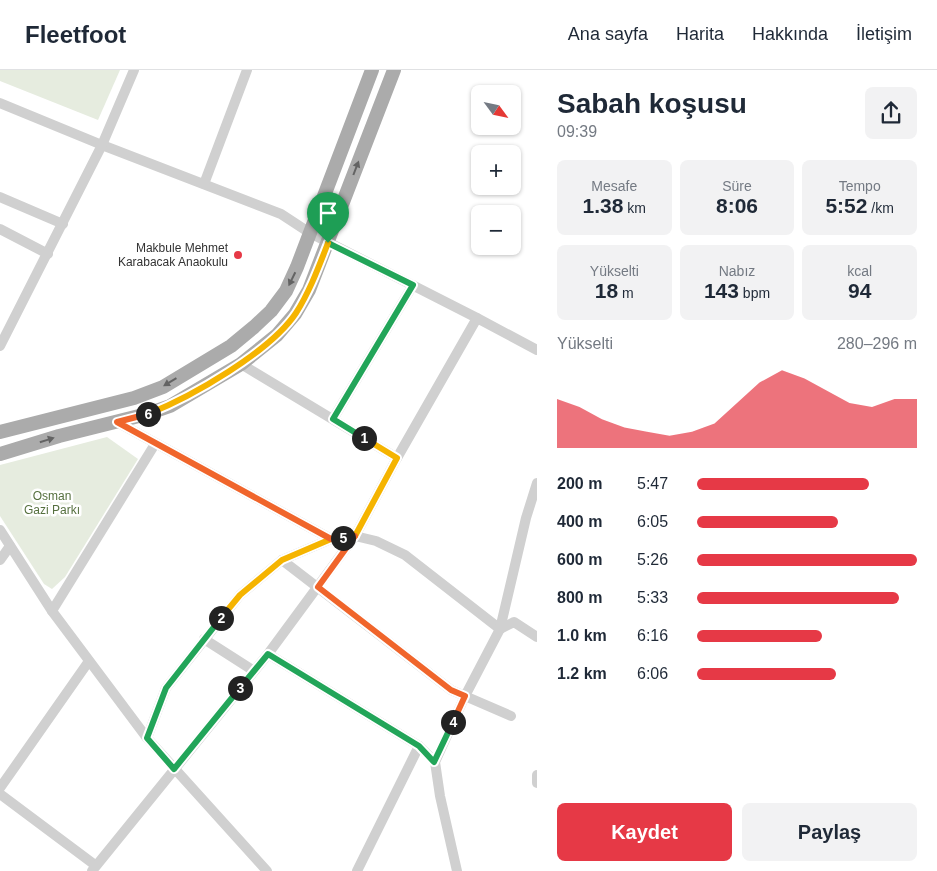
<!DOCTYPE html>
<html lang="tr">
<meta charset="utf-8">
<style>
body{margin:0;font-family:Helvetica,sans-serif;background:#f2f2f3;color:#1f2937;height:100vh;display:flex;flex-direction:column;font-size:19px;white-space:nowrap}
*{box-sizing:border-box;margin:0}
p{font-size:16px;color:#747a83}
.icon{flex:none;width:28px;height:28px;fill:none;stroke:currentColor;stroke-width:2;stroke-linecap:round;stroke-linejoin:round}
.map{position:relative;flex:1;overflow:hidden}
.panel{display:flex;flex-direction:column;background:#fff;width:400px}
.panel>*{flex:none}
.needle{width:32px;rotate:123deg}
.controls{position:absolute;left:471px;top:15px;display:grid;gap:10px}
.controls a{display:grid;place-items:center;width:50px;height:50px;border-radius:8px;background:#fff;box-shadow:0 1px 4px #0004;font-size:25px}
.pin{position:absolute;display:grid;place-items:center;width:42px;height:42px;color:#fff;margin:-51px -21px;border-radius:50% 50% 50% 0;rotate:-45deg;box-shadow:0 0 5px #0007}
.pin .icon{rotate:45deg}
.km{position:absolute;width:25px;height:25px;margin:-12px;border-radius:50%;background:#222;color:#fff;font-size:14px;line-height:25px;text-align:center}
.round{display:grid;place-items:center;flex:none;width:52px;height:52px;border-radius:8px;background:#f2f2f3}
.summary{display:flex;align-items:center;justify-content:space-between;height:85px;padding:0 20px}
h1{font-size:28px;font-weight:700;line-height:38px}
.figures{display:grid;grid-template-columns:repeat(3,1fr);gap:8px;height:85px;padding:5px 20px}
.figures div{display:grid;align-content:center;border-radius:8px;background:#f2f2f3;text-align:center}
.figures b{font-size:21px;font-weight:700}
.figures small{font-size:14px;font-weight:400}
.figures p{font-size:14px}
.chart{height:140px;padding:10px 20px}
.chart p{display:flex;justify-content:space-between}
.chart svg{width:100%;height:90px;margin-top:5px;fill:#e63946;opacity:.7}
.button{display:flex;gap:10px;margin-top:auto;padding:10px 20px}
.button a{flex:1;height:58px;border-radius:8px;background:#e63946;color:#fff;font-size:20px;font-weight:700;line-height:58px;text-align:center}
.button a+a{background:#f2f2f3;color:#1f2937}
ul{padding:0 20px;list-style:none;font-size:16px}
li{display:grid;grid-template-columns:80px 60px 1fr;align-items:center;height:38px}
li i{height:12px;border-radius:6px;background:#e63946}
header{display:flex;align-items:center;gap:30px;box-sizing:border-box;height:70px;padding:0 25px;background:#fff;border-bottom:1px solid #e0e1e3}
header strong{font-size:24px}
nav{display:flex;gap:28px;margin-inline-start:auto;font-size:18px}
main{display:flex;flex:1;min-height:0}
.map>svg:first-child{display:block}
</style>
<header>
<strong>Fleetfoot</strong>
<nav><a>Ana sayfa</a><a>Harita</a><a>Hakkında</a><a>İletişim</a></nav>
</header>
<main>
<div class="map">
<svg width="537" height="801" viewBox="0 0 537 801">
<rect width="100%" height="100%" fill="#fff"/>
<!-- green -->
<g fill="#e6ecdf">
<polygon points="0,0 120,0 98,50 0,11"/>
<polygon points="107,367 138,389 65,507 52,519 44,514 0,446 0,395"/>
</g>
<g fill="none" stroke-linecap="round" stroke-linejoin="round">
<!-- minor -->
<g stroke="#d0d0d0" stroke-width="10">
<polyline points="0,33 102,75 281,144 310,163 477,248 537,280"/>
<polyline points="204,114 247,0"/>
<polyline points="0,127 63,154"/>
<polyline points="0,159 48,184"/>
<polyline points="0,276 102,75 134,0"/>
<polyline points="241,294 397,388"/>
<polyline points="333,349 413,215"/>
<polyline points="117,352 331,469"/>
<polyline points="0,460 52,541 147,668 267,801"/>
<polyline points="0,490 10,476"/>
<polyline points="282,490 451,620 511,646"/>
<polyline points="52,541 155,374"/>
<polyline points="500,559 514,552 537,567"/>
<polyline points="204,569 254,601"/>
<polyline points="268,584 419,676 435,692"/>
<polyline points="147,668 166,618 240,525 282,490 331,469 355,466 376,471 405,485 500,559"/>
<polyline points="537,705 537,713"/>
<polyline points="0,718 89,591"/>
<polyline points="0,724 95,795"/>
<polyline points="92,801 268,584 355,466 397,388 477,248"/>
<polyline points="357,801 419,676"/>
<polyline points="457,801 440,726 435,692 465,626 500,559 526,448 537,413"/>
</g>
<!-- major -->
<g stroke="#ababab" stroke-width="14">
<polyline points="0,362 134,328 163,317 231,276 254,257 271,241 286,221 297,197 372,0"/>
<polyline points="0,384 59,366 147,344 170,336 241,294 277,265 295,244 309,220 394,0"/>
</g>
</g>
<!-- one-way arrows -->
<defs><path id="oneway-solid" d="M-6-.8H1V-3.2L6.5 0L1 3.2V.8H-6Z" transform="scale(1.25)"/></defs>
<g fill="#636363">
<use href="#oneway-solid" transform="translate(356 98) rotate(-69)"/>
<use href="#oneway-solid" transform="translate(292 209) rotate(116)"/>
<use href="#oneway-solid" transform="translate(170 312) rotate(149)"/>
<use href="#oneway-solid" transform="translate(47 370) rotate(-17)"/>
</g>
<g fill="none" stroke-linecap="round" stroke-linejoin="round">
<!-- split-1 casing -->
<g stroke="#fff" stroke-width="10">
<polyline id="split-1" points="328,173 413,215 333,349 364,368"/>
</g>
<!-- split-2 casing -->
<g stroke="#fff" stroke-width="10">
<polyline id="split-2" points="221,548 240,525 282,490 331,469 355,466 397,388 364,368"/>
</g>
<!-- split-3 casing -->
<g stroke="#fff" stroke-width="10">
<polyline id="split-3" points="221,548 166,618 147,668 174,699 240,618"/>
</g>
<!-- split-4 casing -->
<g stroke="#fff" stroke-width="10">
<polyline id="split-4" points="240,618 268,584 419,676 434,692 453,652"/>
</g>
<!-- split-5 casing -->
<g stroke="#fff" stroke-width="10">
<polyline id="split-5" points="343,468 355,466 318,517 451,620 465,626 453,652"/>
</g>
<!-- split-6 casing -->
<g stroke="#fff" stroke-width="10">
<polyline id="split-6" points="148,344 117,352 331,469 343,468"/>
</g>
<!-- split-7 casing -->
<g stroke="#fff" stroke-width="10">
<path id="split-7" d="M148,344c43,-17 122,-62 148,-101 14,-22 23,-47 32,-70"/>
</g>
<!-- split-1 -->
<use href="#split-1" stroke="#22a559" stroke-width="6"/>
<!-- split-2 -->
<use href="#split-2" stroke="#f5b400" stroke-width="6"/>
<!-- split-3 -->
<use href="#split-3" stroke="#22a559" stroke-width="6"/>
<!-- split-4 -->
<use href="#split-4" stroke="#22a559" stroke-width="6"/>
<!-- split-5 -->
<use href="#split-5" stroke="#f0652b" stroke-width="6"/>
<!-- split-6 -->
<use href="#split-6" stroke="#f0652b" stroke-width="6"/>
<!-- split-7 -->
<use href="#split-7" stroke="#f5b400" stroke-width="6"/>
</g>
<!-- markers -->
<circle fill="#e63946" stroke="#fff" stroke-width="2" cx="238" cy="185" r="5"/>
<g text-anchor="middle" stroke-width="5" stroke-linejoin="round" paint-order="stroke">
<!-- poi labels -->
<g font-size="12" fill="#333" stroke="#fff" text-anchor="end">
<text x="228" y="182">Makbule Mehmet<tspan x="228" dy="14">Karabacak Anaokulu</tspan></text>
</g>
<!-- park labels -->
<g font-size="12" fill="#56703f" stroke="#fff">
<text x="52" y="430">Osman<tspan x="52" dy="14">Gazi Parkı</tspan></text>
</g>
</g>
</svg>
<div class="controls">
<a><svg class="needle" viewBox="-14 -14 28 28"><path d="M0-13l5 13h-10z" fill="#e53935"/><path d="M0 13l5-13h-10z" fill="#747a83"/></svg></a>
<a>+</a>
<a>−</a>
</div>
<div class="pin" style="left:328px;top:173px;background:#1e9e55"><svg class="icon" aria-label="arrive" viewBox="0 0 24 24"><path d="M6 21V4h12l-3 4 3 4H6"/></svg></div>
<b class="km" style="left:364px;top:368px">1</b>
<b class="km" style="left:221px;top:548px">2</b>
<b class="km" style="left:240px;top:618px">3</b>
<b class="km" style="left:453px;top:652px">4</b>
<b class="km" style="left:343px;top:468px">5</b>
<b class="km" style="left:148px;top:344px">6</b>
</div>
<section class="panel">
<div class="summary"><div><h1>Sabah koşusu</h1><p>09:39</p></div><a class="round"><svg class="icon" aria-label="share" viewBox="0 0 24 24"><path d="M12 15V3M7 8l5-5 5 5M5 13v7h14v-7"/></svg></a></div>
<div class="figures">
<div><p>Mesafe</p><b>1.38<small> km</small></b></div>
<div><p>Süre</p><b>8:06</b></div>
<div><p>Tempo</p><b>5:52<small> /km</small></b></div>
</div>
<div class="figures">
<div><p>Yükselti</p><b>18<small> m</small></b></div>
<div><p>Nabız</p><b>143<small> bpm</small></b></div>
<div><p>kcal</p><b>94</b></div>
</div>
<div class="chart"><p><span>Yükselti</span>280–296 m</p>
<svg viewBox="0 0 160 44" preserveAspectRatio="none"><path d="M0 44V20L10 24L20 30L30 34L40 36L50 38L60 36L70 32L80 22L90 12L100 6L110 10L120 16L130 22L140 24L150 20L160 20V44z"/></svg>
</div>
<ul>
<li><b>200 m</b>5:47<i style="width:78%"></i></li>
<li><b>400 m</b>6:05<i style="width:64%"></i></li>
<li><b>600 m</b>5:26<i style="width:100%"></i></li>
<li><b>800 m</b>5:33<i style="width:92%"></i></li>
<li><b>1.0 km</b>6:16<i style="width:57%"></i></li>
<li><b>1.2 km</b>6:06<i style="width:63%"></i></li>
</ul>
<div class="button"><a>Kaydet</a><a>Paylaş</a></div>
</section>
</main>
